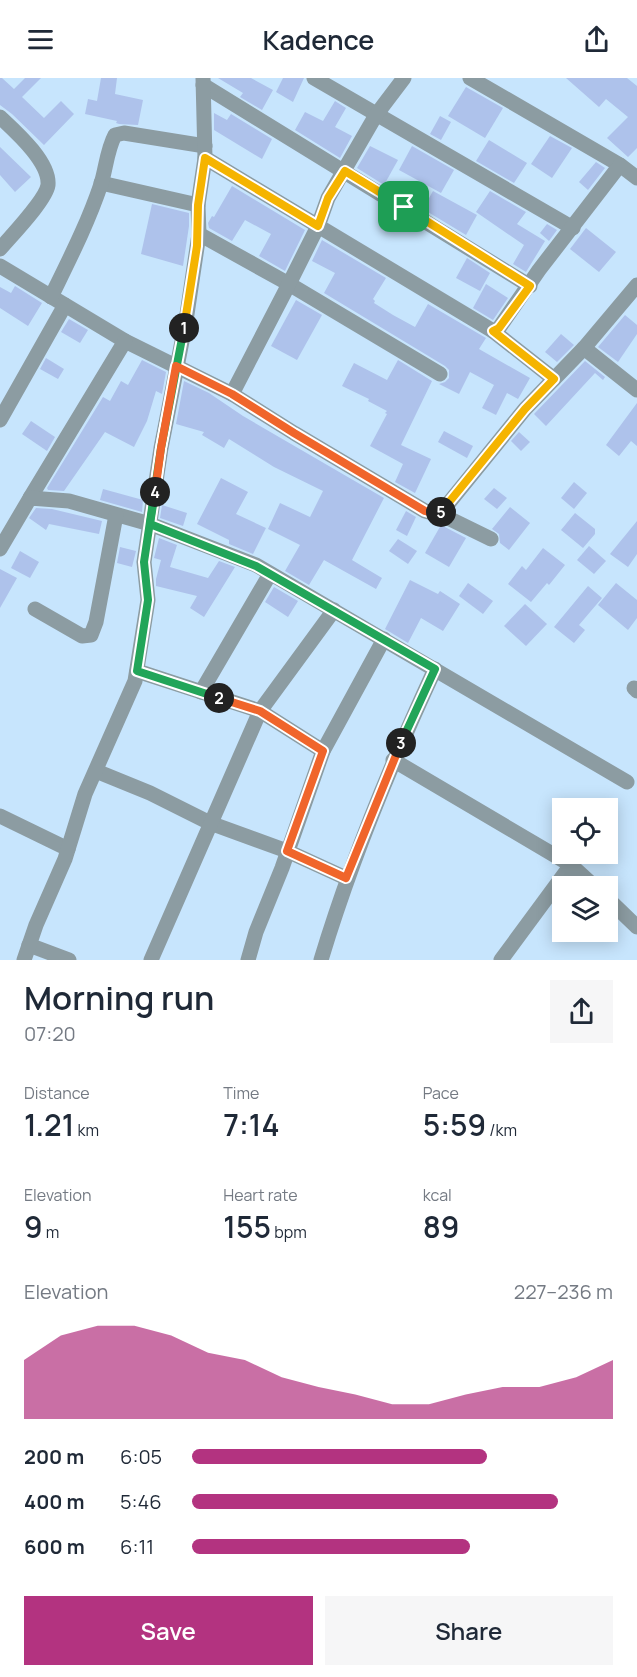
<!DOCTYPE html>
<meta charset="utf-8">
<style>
body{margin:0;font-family:Manrope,sans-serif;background:#f6f6f7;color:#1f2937;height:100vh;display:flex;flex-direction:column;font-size:22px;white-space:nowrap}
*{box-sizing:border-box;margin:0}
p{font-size:20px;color:#747a83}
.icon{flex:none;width:33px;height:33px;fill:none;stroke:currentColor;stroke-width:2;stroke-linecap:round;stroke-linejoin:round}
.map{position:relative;height:882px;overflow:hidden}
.panel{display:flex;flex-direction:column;background:#fff;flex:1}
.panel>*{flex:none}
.controls{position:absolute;left:552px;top:720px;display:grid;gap:12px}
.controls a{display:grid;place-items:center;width:66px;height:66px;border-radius:0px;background:#fff;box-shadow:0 3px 15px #0003;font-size:30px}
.pin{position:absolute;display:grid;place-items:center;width:51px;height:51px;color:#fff;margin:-26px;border-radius:12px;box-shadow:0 3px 9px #0006}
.km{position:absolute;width:30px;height:30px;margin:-15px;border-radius:50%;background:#222;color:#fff;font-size:16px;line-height:30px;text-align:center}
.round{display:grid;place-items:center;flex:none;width:63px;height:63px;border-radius:0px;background:#f6f6f7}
.headline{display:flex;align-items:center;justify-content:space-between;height:102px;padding:0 24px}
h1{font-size:33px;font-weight:600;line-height:45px}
.stats{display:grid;grid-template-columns:repeat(3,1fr);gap:9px;height:102px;padding:6px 24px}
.stats div{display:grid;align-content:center}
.stats b{font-size:30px;font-weight:600}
.stats small{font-size:16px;font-weight:400}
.stats p{font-size:16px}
.chart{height:168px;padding:12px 24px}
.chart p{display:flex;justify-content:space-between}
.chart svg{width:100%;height:108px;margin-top:6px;fill:#b33380;opacity:.7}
.action{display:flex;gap:12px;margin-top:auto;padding:12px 24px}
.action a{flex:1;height:69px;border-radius:0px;background:#b33380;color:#fff;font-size:24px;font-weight:600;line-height:69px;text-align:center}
.action a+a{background:#f6f6f7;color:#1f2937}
ul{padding:0 24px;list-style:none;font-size:20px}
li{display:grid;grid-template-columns:96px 72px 1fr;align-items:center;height:45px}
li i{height:15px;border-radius:8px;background:#b33380}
header{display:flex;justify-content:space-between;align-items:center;height:78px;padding:0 24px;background:#fff;font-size:27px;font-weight:600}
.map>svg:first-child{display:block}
</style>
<header><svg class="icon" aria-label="menu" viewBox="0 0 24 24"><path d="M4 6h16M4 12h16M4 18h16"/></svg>Kadence<svg class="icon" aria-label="share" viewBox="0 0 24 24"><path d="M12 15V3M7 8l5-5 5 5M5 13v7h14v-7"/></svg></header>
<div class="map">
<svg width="637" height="882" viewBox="0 0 637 882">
<rect width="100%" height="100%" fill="#c7e5fd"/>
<!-- building -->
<g fill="#aec2eb">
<polygon points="0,0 2,0 14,11 25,0 41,0 22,19 44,40 61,23 74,36 44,67 12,36 0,27"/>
<polygon points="101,0 117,0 115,16 143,22 138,47 119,46 116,45 117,43 85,36 88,21 97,23"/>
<polygon points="218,0 251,0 273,12 262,32 240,19 243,15"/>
<polygon points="283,0 304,0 293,24 276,14"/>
<polygon points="566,0 627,0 637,8 637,70 628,79 607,60 628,39 606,21 599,29"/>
<polygon points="466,9 503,30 485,60 448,38"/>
<polygon points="335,23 346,30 335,49 352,58 340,80 295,52 305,34 323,43"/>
<polygon points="214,35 227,42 231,36 272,61 262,81 214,52"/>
<polygon points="440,38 451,44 441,62 430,56"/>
<polygon points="550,58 572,70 552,100 531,86"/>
<polygon points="489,62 527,85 514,105 476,83"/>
<polygon points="370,68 398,82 384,107 357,90"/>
<polygon points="412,68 454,92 441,115 399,92"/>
<polygon points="0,69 31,99 15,114 0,97"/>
<polygon points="596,84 605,90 588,112 579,104"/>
<polygon points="232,108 305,152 285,193 259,178 271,156 245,142 232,163 209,150 208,145 212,138 214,139"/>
<polygon points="433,113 477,137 466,157 423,131"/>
<polygon points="490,113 526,134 517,146 545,163 526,194 513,186 524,167 476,134"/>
<polygon points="152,126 189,135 189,148 183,188 141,176"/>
<polygon points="547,146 557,152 549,163 540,155"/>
<polygon points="586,150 616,174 599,194 570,171"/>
<polygon points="322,162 386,200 373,221 375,223 374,225 393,237 415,249 428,226 486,260 479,271 530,300 518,321 507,315 496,337 482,330 494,307 470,294 459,316 439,306 445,304 449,300 449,292 445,288 324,215 335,195 312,183"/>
<polygon points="467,180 490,195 480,213 456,200"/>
<polygon points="486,206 508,220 493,242 473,230"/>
<polygon points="15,208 42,225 28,248 0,230 0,209 11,215"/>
<polygon points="296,222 322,237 297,282 271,268"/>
<polygon points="625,237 637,247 637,256 618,284 598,269"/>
<polygon points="69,241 88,252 80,265 61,254"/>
<polygon points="561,256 574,267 557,284 545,274"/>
<polygon points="46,280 64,291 58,301 40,291"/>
<polygon points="142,282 166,294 162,316 156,313 147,343 134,369 105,354 64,413 48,412 47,410 103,319 110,323 121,303 128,307"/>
<polygon points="398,282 432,303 401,367 431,381 415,415 395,404 403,386 370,368 387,336 385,335 387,333 368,323 369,321 342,308 354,285 387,302"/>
<polygon points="585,283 605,299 603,302 595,295 546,348 534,336"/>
<polygon points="184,303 209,315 243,338 384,420 352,482 382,500 376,511 324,482 309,507 285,493 300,467 268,451 280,425 310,439 323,413 274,389 229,361 224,370 202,357 204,354 176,346"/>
<polygon points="637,325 637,368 631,363 619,378 606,367"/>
<polygon points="31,343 55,359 47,373 22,356"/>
<polygon points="444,353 473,368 467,380 438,364"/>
<polygon points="519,354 530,364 521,373 511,363"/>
<polygon points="221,400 248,414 236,436 266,450 253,476 229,466 229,462 197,446"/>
<polygon points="574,404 587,415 574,431 561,420"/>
<polygon points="494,410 507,420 497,431 484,421"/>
<polygon points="103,411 143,422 142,434 100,422"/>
<polygon points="162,427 187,435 183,448 160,440"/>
<polygon points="510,429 530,445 509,472 500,465 499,456 492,451"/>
<polygon points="36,430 52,431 102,443 99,456 49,446 46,452 29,440"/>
<polygon points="406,433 416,439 407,458 396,452"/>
<polygon points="575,435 595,451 595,456 583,470 561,452"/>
<polygon points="637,443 637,476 628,489 610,476"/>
<polygon points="441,447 466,460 449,489 425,475"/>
<polygon points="159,460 177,467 170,489 208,500 219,483 235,489 204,539 190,530 197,518 156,508 156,501 161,482 154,480"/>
<polygon points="398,461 417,473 408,486 389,473"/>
<polygon points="589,468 606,483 594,496 577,482"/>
<polygon points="120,469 136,473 132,489 117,485"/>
<polygon points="543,470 565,487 549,507 547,505 531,524 508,506 522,488 526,492"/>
<polygon points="20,473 39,484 30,500 11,490"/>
<polygon points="0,491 17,500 0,530"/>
<polygon points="410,502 438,516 440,513 460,526 443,553 421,540 408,565 385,551"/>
<polygon points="468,505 493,523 483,536 459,518"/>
<polygon points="616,505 637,522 637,540 628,552 598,527"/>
<polygon points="588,508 602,520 579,547 585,552 574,565 554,549"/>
<polygon points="274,509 298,523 288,539 265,524"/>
<polygon points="525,526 547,546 526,568 504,548"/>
</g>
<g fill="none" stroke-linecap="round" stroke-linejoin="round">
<!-- minor -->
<g stroke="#8c9ca2" stroke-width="15">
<polyline points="314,0 573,150"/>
<polyline points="470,0 620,87"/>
<polyline points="203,7 530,208"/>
<path d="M0,39c16,15 50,45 48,68 -2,15 -37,51 -48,64"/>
<polyline points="205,80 493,253 499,250 539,192 620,87 637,100"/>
<polyline points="101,105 198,127"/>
<polyline points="199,156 289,206 440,296"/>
<polyline points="0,188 125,263 232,316 294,355 425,433 444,438 491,461"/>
<path d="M51,219c18,-37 37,-74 50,-113 5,-16 6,-34 14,-49l9,-2 81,13"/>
<polyline points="493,253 554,301"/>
<polyline points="584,270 637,312"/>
<polyline points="232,316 289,206 318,148 328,120 376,37 404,0"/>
<polyline points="0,342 65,227"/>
<polyline points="30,420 125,263"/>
<polyline points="439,437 525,331 584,270 637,207"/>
<polyline points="0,471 30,420 69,423 150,446 256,487 627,704"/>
<polyline points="35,531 82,558 91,557 96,544 116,437"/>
<polyline points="137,593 260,633 334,532"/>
<polyline points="634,610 637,613"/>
<polyline points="201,614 270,496"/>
<polyline points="323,673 384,561"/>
<polyline points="393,682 571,787"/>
<polyline points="96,693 150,715 210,745 287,773 346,800"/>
<polyline points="0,738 68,771"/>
<polyline points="608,821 637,849"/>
<polyline points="29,867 69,882"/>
<polyline points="24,882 36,847 65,781 85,716 135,603 148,522 144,484 161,370 186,243 199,156 198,127 205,80 203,0"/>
<polyline points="151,882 260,633 323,673 282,790 256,854 248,882"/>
<path d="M321,882c30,-100 70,-196 114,-291"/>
<polyline points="501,882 571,787 594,808"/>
</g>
</g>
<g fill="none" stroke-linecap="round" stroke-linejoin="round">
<!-- split-1 casing -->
<g stroke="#fff" stroke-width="12">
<polyline id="split-1" points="184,250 197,168 198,127 205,80 318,148 328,120 345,93 404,129"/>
</g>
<!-- split-2 casing -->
<g stroke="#fff" stroke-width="12">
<polyline id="split-2" points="184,250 161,370 144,484 148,522 137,593 219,620"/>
</g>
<!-- split-3 casing -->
<g stroke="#fff" stroke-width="12">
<polyline id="split-3" points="219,620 260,633 323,673 287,773 346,800 401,665"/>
</g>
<!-- split-4 casing -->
<g stroke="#fff" stroke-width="12">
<polyline id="split-4" points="155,414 150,446 256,488 435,591 401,665"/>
</g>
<!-- split-5 casing -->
<g stroke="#fff" stroke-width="12">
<polyline id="split-5" points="155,414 161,370 176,288 232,316 294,355 425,433 439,437 441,434"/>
</g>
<!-- split-6 casing -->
<g stroke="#fff" stroke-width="12">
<polyline id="split-6" points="404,129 530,208 499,250 493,253 554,301 525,331 441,434"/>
</g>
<!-- split-1 -->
<use href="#split-1" stroke="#f5b400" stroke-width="8"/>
<!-- split-2 -->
<use href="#split-2" stroke="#22a559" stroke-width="8"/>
<!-- split-3 -->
<use href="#split-3" stroke="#f0652b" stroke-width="8"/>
<!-- split-4 -->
<use href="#split-4" stroke="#22a559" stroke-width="8"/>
<!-- split-5 -->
<use href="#split-5" stroke="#f0652b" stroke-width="8"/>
<!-- split-6 -->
<use href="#split-6" stroke="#f5b400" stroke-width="8"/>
</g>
</svg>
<div class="controls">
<a><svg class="icon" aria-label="locate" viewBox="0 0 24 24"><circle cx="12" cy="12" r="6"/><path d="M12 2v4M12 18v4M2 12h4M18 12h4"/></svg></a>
<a><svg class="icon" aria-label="layers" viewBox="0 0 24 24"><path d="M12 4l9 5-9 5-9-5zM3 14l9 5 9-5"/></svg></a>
</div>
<div class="pin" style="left:404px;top:129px;background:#1e9e55"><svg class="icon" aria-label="arrive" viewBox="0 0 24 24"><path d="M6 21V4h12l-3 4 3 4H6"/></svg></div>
<b class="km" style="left:184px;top:250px">1</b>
<b class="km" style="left:219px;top:620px">2</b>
<b class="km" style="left:401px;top:665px">3</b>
<b class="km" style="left:155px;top:414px">4</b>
<b class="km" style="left:441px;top:434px">5</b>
</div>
<section class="panel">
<div class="headline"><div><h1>Morning run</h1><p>07:20</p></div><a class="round"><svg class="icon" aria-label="share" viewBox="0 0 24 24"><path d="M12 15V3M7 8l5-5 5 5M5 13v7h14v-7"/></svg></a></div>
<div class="stats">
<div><p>Distance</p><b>1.21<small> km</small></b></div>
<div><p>Time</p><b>7:14</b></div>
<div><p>Pace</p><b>5:59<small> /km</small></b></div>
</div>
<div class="stats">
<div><p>Elevation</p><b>9<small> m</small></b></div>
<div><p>Heart rate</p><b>155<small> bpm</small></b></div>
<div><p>kcal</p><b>89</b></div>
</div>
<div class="chart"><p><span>Elevation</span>227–236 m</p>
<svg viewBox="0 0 160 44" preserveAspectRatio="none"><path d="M0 44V20L10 10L20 6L30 6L40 10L50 17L60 20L70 27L80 31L90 34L100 38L110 38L120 34L130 31L140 31L150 27L160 20V44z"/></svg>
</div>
<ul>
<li><b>200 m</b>6:05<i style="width:70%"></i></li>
<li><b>400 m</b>5:46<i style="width:87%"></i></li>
<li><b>600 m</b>6:11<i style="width:66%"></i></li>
</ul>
<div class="action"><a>Save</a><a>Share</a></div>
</section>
